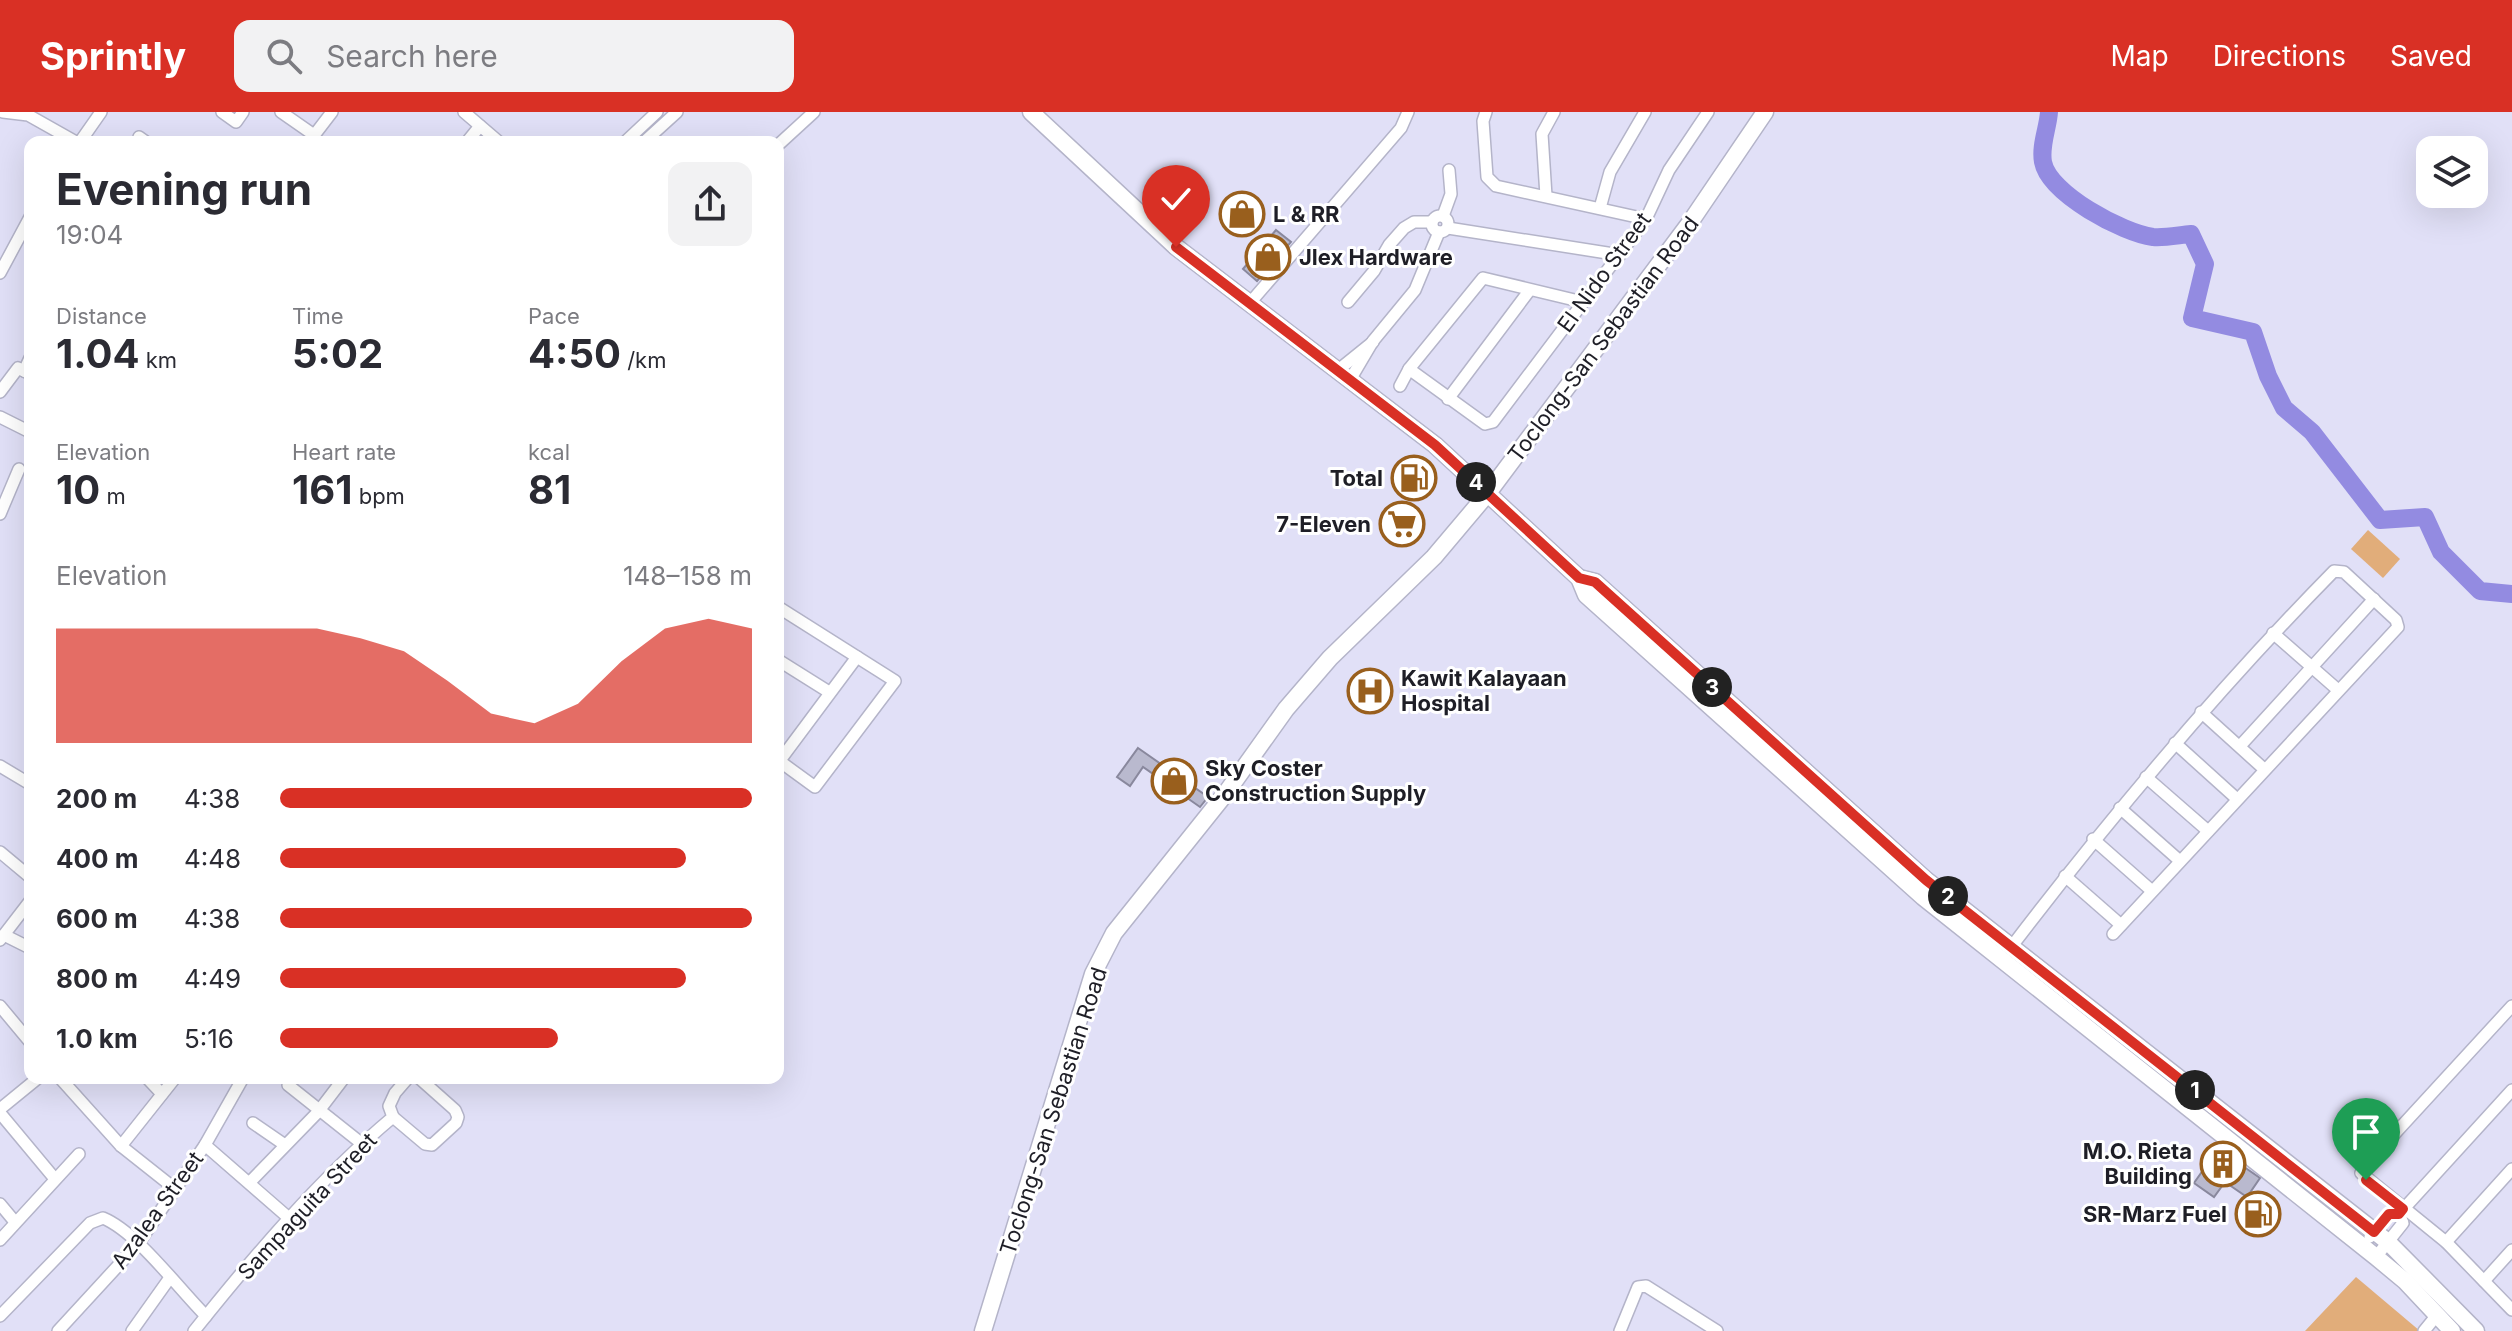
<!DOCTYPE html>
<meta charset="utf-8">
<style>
body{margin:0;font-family:Inter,sans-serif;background:#f2f2f3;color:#2b2b33;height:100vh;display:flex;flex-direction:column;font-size:30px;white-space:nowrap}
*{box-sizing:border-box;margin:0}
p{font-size:26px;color:#7c7c81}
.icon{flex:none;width:44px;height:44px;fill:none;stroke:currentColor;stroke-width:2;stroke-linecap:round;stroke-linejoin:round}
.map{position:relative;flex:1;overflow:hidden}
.drawer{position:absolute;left:24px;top:24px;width:760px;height:948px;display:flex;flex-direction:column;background:#fff;border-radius:16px;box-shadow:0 8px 32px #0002}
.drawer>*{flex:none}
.buttons{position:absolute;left:2416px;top:24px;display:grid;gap:16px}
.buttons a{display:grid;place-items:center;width:72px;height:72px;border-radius:16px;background:#fff;box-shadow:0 8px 32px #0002;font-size:40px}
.pin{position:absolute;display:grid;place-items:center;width:68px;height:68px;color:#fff;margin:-82px -34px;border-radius:50% 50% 50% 0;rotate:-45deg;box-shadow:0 0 8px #0007}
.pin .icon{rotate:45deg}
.km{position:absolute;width:40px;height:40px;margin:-20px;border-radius:50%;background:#222;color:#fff;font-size:22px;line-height:40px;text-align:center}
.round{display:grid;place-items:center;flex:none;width:84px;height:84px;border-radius:16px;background:#f2f2f3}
.overview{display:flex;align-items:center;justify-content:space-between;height:136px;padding:0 32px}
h1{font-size:44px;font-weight:700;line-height:60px}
.figures{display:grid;grid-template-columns:repeat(3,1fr);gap:12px;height:136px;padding:8px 32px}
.figures div{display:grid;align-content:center}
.figures b{font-size:40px;font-weight:700}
.figures small{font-size:22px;font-weight:400}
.figures p{font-size:22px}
.chart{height:224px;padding:16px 32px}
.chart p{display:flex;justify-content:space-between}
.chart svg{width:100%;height:144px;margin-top:8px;fill:#d93025;opacity:.7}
ul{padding:0 32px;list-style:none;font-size:26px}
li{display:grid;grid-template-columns:128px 96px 1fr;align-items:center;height:60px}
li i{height:20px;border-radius:10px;background:#d93025}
header{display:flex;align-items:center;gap:48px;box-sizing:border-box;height:112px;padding:0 40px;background:#d93025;color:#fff}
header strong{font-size:38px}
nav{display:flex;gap:44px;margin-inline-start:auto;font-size:28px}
.search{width:560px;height:72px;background:#f2f2f3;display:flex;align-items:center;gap:20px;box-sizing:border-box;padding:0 28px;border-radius:16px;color:#7c7c81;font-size:30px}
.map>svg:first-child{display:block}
</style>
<header>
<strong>Sprintly</strong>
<div class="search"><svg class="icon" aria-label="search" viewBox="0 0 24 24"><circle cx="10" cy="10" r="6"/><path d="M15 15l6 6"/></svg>Search here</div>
<nav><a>Map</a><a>Directions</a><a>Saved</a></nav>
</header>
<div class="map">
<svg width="2512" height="1219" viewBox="0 0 2512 1219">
<rect width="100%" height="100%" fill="#e1e0f7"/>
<!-- green -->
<g fill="#e1ad7a">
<polygon points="2368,418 2400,447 2383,466 2351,437"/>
<polygon points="2356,1165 2420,1219 2305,1219"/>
</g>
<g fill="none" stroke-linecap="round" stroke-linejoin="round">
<!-- river -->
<path stroke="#938be1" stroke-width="18" d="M2049,0c-1,16 -9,33 -6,50 6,32 80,71 110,75 12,1 26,-2 38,-3l14,30 -13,54 61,14 15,44 16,32 28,24 68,88 45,-3 16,35 39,39 32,3"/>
</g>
<!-- building -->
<g fill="#b9b9ce" stroke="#89889d" stroke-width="2">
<polygon points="1276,118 1291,130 1257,169 1243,157"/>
<polygon points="1138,636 1208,685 1200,695 1143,655 1130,674 1117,665"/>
<polygon points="2218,1037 2260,1066 2247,1085 2225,1070 2214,1085 2194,1071"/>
</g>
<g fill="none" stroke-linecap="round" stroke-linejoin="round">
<!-- street casing -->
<g stroke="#b4b4c9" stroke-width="14">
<g id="street">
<polyline points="3,0 28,3 76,30"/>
<polyline points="222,0 236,10 243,0"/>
<polyline points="281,0 314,23"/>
<polyline points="464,0 499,30"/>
<polyline points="1486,0 1483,9 1487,65 1496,74 1646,107"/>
<polyline points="139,25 146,30"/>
<polyline points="80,30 101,0"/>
<polyline points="309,30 332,0"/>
<polyline points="467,30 480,14"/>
<polyline points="625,30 657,0"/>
<polyline points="644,30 677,0"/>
<polyline points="778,33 814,0"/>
<polyline points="1546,84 1542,22 1554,0"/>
<polyline points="1600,96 1610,60 1645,0"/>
<circle cx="1440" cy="112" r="8"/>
<polyline points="1443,104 1451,82 1449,58"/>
<polyline points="1448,116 1620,143"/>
<polyline points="0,161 30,105"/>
<polyline points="1348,190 1374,159 1389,133 1404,116 1414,110 1432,110"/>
<polyline points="1249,192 1401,16 1408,0"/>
<polyline points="1409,257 1485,312 1493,310 1646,107 1669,58 1708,0"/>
<polyline points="24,259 30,246"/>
<polyline points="1337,259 1373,230"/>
<polyline points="1350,268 1373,229 1415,178 1439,120"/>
<polyline points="1400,274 1409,257 1483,166 1583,190"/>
<polyline points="0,280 18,256 30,262"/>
<polyline points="1448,287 1529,179"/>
<polyline points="0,305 30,320"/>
<polyline points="0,402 19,357"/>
<polyline points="778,495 895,569 815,675 778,648"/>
<polyline points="2273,521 2338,578"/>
<polyline points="778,548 829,580"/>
<polyline points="2201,600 2264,657"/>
<polyline points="2175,631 2237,687"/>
<polyline points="2240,634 2374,487"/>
<polyline points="778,651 857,545"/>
<polyline points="0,654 30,672"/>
<polyline points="2146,665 2208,719"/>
<polyline points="2120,696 2180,749"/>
<polyline points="2093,727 2152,779"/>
<polyline points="0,740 30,765"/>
<polyline points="2065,764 2121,813"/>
<polyline points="4,823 30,836"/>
<polyline points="0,828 30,789"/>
<path d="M2012,834c101,-132 206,-257 322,-375l10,1 52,48 2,7 -285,307"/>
<polyline points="0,894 30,930"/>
<polyline points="2512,894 2365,1054 2361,1061 2446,1130 2512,1198"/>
<polyline points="60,966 121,1034 174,1076"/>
<polyline points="147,966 162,982"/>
<polyline points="288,973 361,1031"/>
<polyline points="0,997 38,966"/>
<polyline points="0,1001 55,1067"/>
<polyline points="393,1005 425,1032 432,1033 456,1011 458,1005 455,998 419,966"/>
<polyline points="253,1011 285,1033"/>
<polyline points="205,1033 290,1107"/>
<polyline points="121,1034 175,966"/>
<polyline points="250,1070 318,1000 344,966"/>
<polyline points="0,1092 15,1110"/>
<polyline points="2370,1125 2389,1102 2399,1102 2512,978"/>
<polyline points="0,1128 79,1042"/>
<polyline points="2446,1130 2512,1057"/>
<polyline points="2376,1145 2403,1111 2399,1102"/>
<polyline points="2484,1169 2512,1138"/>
<path d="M0,1204l90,-93 13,-5c34,14 75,70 103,98"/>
<polyline points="58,1219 138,1132 205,1033 243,966"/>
<polyline points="132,1219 169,1167"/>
<path d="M194,1219c60,-75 125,-152 199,-214l-4,-11 6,-13 13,-15"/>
<polyline points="1620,1219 1638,1175 1646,1174 1717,1219"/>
<polyline points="2424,1219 2437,1203"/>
</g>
</g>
<!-- secondary casing -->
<g stroke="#b4b4c9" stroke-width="19">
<g id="secondary">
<polyline points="1031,0 1176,135 1435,333 1579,466 1586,483 1923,785 2376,1145 2405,1169 2452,1219"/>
<polyline points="1579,466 1595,470 1926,768 2388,1130 2476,1219"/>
<polyline points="983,1219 1093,862 1114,821 1226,681 1286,597 1330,546 1434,445 1488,381 1689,112 1765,0"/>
</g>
</g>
<!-- street -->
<use href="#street" stroke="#fff" stroke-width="11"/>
<!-- secondary -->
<use href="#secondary" stroke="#fff" stroke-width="16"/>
</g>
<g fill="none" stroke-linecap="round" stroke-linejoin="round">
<!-- route casing -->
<g stroke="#fff" stroke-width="16">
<polyline id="route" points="1176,135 1435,333 1579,466 1595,470 1926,768 2374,1120 2389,1102 2399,1102 2403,1097 2366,1068"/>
</g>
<!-- route -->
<use href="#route" stroke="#d93025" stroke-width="10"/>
</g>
<!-- icons -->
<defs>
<g id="shop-ring" transform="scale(2.3)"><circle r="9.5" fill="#fff" stroke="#995f1d" stroke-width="1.5"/><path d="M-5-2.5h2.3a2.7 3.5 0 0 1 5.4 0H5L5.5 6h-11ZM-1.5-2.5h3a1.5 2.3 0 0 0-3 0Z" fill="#995f1d"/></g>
<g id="fuel-ring" transform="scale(2.3)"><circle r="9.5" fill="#fff" stroke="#995f1d" stroke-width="1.5"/><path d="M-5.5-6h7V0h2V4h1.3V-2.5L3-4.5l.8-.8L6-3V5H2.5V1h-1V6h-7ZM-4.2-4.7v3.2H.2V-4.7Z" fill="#995f1d"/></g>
<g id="supermarket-ring" transform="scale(2.3)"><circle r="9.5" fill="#fff" stroke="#995f1d" stroke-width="1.5"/><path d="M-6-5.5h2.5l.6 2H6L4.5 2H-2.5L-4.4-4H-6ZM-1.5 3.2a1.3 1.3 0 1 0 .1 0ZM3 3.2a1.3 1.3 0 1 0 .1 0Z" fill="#995f1d"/></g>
<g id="hospital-ring" transform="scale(2.3)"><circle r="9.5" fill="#fff" stroke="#995f1d" stroke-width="1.5"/><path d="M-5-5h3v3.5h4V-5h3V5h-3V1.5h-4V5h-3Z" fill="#995f1d"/></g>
<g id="building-ring" transform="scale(2.3)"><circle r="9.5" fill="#fff" stroke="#995f1d" stroke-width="1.5"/><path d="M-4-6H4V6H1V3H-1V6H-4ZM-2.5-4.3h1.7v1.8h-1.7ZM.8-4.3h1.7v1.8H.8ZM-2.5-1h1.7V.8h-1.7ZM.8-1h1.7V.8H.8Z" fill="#995f1d"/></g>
</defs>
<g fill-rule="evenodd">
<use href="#shop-ring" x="1242" y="102"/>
<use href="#shop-ring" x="1268" y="145"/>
<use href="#fuel-ring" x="1414" y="366"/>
<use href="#supermarket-ring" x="1402" y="412"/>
<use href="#hospital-ring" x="1370" y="579"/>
<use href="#shop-ring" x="1174" y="669"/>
<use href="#building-ring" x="2223" y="1052"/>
<use href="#fuel-ring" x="2258" y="1102"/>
</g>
<g text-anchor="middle" stroke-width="6" stroke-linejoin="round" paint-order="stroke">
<!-- poi labels -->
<g font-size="22" font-weight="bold" fill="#1e1e26" stroke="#fff" text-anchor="start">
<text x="1273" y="110">L &amp; RR</text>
<text x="1299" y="153">Jlex Hardware</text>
<text x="1383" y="374" text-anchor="end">Total</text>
<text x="1371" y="420" text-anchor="end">7-Eleven</text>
<text x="1401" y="574">Kawit Kalayaan<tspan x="1401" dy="25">Hospital</tspan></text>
<text x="1205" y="664">Sky Coster<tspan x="1205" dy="25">Construction Supply</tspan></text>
<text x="2192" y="1047" text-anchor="end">M.O. Rieta<tspan x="2192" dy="25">Building</tspan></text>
<text x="2227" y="1110" text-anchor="end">SR-Marz Fuel</text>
</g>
<!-- street labels -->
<g font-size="22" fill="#1e1e26" stroke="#fff">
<text transform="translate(1604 160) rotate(-54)" y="8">El Nido Street</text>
<text transform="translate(1603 227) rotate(-53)" y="8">Toclong-San Sebastian Road</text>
<text transform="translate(1053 999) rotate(-72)" y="8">Toclong-San Sebastian Road</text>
<text transform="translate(307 1094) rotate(-47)" y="8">Sampaguita Street</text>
<text transform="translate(157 1098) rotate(-54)" y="8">Azalea Street</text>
</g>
</g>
</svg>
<div class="buttons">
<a><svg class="icon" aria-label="layers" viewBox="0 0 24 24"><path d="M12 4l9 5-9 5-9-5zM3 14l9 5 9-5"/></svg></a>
</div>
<div class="pin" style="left:2366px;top:1068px;background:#1e9e55"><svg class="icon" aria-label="arrive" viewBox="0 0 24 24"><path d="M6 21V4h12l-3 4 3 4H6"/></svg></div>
<div class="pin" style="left:1176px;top:135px;background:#d93025"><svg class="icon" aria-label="check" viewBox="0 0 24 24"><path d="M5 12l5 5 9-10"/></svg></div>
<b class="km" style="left:2195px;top:978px">1</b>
<b class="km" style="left:1948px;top:784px">2</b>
<b class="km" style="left:1712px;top:575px">3</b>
<b class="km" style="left:1476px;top:370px">4</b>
<section class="drawer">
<div class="overview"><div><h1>Evening run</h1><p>19:04</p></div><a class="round"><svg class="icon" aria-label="share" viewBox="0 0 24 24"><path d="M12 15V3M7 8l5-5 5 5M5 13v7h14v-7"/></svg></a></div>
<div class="figures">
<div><p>Distance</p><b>1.04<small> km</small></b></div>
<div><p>Time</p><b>5:02</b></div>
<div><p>Pace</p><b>4:50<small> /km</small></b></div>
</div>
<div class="figures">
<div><p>Elevation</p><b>10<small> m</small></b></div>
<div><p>Heart rate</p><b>161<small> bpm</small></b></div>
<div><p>kcal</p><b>81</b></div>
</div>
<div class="chart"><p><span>Elevation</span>148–158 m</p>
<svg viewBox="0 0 160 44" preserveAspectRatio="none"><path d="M0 44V9L10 9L20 9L30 9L40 9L50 9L60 9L70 12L80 16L90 25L100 35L110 38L120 32L130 19L140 9L150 6L160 9V44z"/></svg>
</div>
<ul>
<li><b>200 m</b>4:38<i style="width:100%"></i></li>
<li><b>400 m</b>4:48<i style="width:86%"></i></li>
<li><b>600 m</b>4:38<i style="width:100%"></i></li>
<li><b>800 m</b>4:49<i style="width:86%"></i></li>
<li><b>1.0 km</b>5:16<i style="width:59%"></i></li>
</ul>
</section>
</div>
